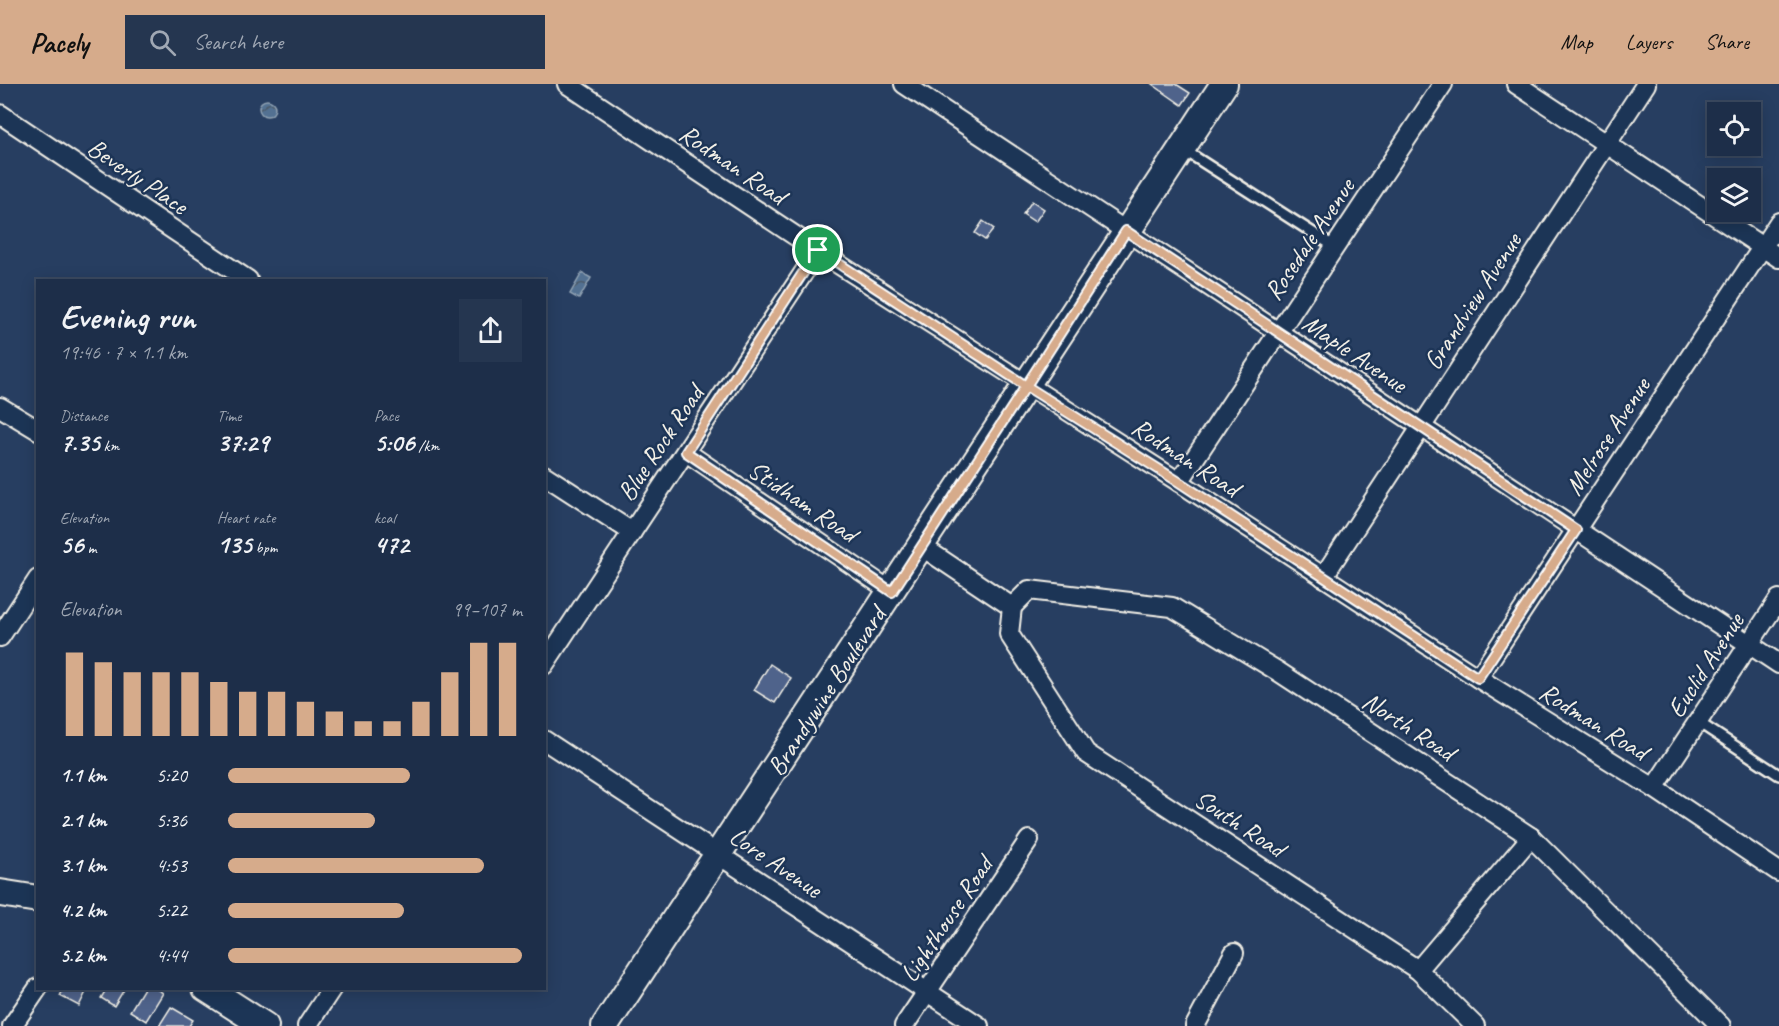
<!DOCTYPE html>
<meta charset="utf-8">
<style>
body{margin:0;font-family:Caveat,sans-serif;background:#253650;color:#f1f3f6;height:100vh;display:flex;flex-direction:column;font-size:22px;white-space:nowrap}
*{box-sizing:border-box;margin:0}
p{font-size:20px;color:#a0a8b4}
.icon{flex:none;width:33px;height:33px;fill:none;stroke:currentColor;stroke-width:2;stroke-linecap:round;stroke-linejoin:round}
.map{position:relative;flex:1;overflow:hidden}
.side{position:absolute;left:36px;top:195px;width:510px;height:711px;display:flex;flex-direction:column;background:#1d2e49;border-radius:0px;box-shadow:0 3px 15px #0003,0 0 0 2px #3b4a61}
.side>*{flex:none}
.buttons{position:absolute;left:1707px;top:18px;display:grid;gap:12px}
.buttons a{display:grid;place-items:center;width:54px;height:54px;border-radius:0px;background:#1d2e49;box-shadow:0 3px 15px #0003,0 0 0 2px #3b4a61;font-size:30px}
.pin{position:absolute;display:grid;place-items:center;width:51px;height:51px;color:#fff;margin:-26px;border:3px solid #fff;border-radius:50%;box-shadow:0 2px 6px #0007}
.round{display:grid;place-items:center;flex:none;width:63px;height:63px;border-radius:0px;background:#253650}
.headline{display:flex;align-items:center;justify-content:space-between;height:102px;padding:0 24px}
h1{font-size:33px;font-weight:800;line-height:45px}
.stats{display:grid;grid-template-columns:repeat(3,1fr);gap:9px;height:102px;padding:6px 24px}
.stats div{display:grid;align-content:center}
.stats b{font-size:26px;font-weight:800}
.stats small{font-size:16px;font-weight:400}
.stats p{font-size:16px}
.chart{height:168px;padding:12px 24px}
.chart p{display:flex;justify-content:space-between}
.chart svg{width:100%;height:108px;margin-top:6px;stroke:#d6ab8b;stroke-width:6}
ul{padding:0 24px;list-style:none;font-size:20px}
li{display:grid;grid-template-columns:96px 72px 1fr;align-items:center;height:45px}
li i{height:15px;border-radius:8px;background:#d6ab8b}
header{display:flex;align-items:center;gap:36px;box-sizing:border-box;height:84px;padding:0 30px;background:#d6ab8b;color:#111}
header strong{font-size:28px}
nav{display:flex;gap:33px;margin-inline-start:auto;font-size:21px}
.search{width:420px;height:54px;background:#253650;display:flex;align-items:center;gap:15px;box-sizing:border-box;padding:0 21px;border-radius:0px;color:#a0a8b4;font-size:22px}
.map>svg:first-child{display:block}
</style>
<header>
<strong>Pacely</strong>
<div class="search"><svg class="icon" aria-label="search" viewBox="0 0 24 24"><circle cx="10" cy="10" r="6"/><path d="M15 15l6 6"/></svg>Search here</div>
<nav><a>Map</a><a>Layers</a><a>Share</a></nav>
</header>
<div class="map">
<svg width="1779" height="942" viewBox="0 0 1779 942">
<defs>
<pattern id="water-waves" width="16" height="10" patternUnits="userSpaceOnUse" patternTransform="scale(1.5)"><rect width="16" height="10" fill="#527192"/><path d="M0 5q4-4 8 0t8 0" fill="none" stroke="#4d5a68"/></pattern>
</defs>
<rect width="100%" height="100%" fill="#273e61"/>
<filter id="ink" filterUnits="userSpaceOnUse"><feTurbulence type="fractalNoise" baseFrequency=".0167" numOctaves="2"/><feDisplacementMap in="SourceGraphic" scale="12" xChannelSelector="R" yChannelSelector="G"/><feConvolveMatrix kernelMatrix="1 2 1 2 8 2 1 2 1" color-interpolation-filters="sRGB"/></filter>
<g filter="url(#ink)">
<!-- water -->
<g fill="url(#water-waves)" stroke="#93a4b4" stroke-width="1.5">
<circle cx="267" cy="24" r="8"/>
<polygon points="582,189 591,194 579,215 570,210"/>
</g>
<!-- building -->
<g fill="#50648b" stroke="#f4f1e8" stroke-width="1.5">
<polygon points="1152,0 1176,0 1190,9 1182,21"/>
<polygon points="1032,117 1044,125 1035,138 1023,130"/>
<polygon points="983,137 994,145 985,156 975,149"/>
<polygon points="770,580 791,594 775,619 754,606"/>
<polygon points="64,904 88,904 79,922 60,912"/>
<polygon points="107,904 125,904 114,922 101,914"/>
<polygon points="144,904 155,904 163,909 146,937 130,927"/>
<polygon points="171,923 193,936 189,942 159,942"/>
</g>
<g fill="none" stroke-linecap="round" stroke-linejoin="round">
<!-- lane casing -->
<g stroke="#f4f1e8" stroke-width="14">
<g id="lane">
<polyline points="1184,66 1335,163"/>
<polyline points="1698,638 1779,691"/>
</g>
</g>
<!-- street casing -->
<g stroke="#f4f1e8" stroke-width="22">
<g id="street">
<polyline points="567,0 818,167 1179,398 1478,594 1654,704 1779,788"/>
<polyline points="904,0 1779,580"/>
<polyline points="1516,0 1779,174"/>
<polyline points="0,30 248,196"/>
<polyline points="0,323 38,346"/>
<polyline points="686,368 892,508"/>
<polyline points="544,391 632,448"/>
<polyline points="1179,398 1443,0"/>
<polyline points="921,462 1012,523 1029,506 1172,523 1279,588 1531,753 1721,942"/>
<polyline points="1323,493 1646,0"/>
<polyline points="1012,523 1009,550 1086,669 1418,886 1475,942"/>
<polyline points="0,553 38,495"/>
<polyline points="544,581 818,167"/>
<polyline points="1478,594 1779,138"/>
<polyline points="544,656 979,942"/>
<polyline points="1654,704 1779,515"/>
<polyline points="1418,886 1531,753"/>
<polyline points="12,942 38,904"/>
<polyline points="307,942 332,904"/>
<polyline points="904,942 1029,756"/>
<polyline points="1195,942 1234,869"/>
</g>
</g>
<!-- secondary casing -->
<g stroke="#f4f1e8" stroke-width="30">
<g id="secondary">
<polyline points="0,809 38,815"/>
<polyline points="206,904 265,942"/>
<polyline points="605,942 1224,0"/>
</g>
</g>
<!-- lane -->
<use href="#lane" stroke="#1d3557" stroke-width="9"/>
<!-- street -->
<use href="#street" stroke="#1d3557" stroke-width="18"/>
<!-- secondary -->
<use href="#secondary" stroke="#1d3557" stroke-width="26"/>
</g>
</g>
<g fill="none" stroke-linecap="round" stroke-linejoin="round" filter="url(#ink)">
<!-- route casing -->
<g stroke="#fff" stroke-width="12">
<polyline id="route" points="818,166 686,368 892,508 1026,302 1179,398 1478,594 1576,446 1126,147 1026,302 818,166"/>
</g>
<!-- route -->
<use href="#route" stroke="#d6ab8b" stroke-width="8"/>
</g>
<g text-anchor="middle" stroke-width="5" stroke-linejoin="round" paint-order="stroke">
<!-- street labels -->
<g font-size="26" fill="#f4f1e8" stroke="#1d3557">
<text transform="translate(733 80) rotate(34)" y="9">Rodman Road</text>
<text transform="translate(138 92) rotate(34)" y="9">Beverly Place</text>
<text transform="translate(1309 155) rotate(-56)" y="9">Rosedale Avenue</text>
<text transform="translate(1472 217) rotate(-57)" y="9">Grandview Avenue</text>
<text transform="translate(1355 269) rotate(34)" y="9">Maple Avenue</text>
<text transform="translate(1607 352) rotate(-57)" y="9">Melrose Avenue</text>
<text transform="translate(660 359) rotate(-56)" y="9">Blue Rock Road</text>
<text transform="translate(1186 373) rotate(33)" y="9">Rodman Road</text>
<text transform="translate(803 417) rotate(34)" y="9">Stidham Road</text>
<text transform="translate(1705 581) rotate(-57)" y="9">Euclid Avenue</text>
<text transform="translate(826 607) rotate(-57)" y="9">Brandywine Boulevard</text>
<text transform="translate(1594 637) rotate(32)" y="9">Rodman Road</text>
<text transform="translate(1409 642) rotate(33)" y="9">North Road</text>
<text transform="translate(1240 739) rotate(33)" y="9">South Road</text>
<text transform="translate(776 778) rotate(34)" y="9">Lore Avenue</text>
<text transform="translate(946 835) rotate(-56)" y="9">Lighthouse Road</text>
</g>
</g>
</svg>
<div class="buttons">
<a><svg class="icon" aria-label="locate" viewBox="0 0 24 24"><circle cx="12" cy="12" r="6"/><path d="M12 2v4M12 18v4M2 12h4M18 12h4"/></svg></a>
<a><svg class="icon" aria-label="layers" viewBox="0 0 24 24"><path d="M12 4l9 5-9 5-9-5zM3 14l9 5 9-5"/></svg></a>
</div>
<div class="pin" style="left:818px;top:166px;background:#1e9e55"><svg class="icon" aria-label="arrive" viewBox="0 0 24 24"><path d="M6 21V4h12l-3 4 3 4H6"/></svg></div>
<section class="side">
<div class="headline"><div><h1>Evening run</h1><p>19:46 · 7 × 1.1 km</p></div><a class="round"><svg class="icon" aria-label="share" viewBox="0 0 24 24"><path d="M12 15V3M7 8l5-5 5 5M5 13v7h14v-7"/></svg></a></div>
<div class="stats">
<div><p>Distance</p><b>7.35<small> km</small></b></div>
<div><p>Time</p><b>37:29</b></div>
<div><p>Pace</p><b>5:06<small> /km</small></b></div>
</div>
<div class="stats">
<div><p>Elevation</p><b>56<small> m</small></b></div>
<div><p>Heart rate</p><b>135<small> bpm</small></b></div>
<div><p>kcal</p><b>472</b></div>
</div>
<div class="chart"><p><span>Elevation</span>99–107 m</p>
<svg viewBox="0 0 160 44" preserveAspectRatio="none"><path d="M5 44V10M15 44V14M25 44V18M35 44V18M45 44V18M55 44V22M65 44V26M75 44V26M85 44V30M95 44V34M105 44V38M115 44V38M125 44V30M135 44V18M145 44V6M155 44V6"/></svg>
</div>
<ul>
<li><b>1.1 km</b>5:20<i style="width:62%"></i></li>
<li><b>2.1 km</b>5:36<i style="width:50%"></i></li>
<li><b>3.1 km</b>4:53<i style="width:87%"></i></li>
<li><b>4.2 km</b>5:22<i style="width:60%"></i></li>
<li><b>5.2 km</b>4:44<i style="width:100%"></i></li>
</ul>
</section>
</div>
